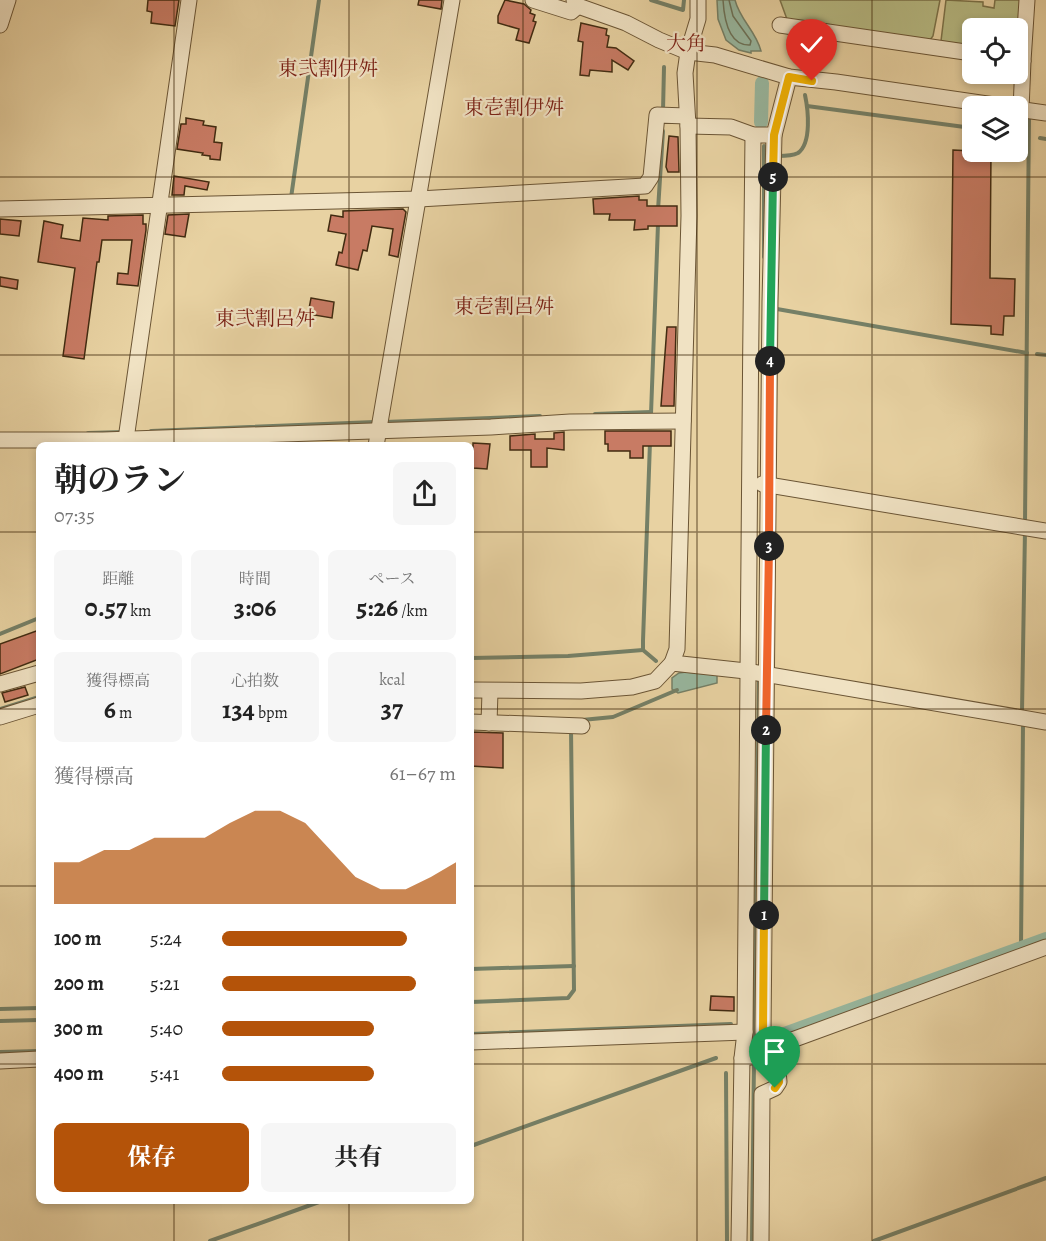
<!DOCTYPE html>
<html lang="ja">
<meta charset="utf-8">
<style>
body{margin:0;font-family:Alegreya,"Noto Serif JP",serif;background:#f6f6f6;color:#222;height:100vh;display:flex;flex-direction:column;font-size:22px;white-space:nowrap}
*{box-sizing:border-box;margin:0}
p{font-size:20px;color:#767676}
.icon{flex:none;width:33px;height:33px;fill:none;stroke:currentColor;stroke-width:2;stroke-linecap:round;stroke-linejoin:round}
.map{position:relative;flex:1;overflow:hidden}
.panel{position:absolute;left:36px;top:442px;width:438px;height:762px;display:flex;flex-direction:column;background:#fff;border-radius:9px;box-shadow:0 3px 9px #0003}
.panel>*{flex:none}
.controls{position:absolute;left:962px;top:18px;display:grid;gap:12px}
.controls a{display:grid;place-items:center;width:66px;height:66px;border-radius:9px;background:#fff;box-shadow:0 3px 9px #0003;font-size:30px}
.pin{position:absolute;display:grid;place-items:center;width:51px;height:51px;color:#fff;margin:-62px -26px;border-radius:50% 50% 50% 0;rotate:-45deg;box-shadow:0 0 6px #0007}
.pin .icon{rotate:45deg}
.km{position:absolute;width:30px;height:30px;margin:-15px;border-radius:50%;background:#222;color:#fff;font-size:16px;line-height:30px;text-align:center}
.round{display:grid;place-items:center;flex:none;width:63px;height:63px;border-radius:9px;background:#f6f6f6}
.overview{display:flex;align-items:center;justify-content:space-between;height:102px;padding:0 18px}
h1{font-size:33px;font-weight:700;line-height:45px}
.metrics{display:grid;grid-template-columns:repeat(3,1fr);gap:9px;height:102px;padding:6px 18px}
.metrics div{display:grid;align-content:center;border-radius:9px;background:#f6f6f6;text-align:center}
.metrics b{font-size:26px;font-weight:700}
.metrics small{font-size:16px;font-weight:400}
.metrics p{font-size:16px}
.chart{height:168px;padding:12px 18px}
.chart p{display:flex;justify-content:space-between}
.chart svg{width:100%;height:108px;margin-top:6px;fill:#b45309;opacity:.7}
.cta{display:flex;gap:12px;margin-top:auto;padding:12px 18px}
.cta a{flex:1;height:69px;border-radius:9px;background:#b45309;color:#fff;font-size:24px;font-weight:700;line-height:69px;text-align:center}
.cta a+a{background:#f6f6f6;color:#222}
ul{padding:0 18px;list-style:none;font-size:20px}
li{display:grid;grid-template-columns:96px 72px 1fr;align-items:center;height:45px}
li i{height:15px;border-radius:8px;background:#b45309}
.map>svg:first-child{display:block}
</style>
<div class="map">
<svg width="1046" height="1241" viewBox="0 0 1046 1241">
<rect width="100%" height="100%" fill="#e8d2a2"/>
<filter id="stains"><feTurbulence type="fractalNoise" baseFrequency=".00333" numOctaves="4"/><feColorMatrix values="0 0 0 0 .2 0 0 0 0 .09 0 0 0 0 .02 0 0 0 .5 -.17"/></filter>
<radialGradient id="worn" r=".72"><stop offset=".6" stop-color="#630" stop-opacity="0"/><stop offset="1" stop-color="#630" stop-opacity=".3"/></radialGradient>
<!-- green -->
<g fill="#b7bb84" stroke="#7c734a" stroke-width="1.5">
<polygon points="780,0 940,0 933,36 930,40 788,22"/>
<polygon points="946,0 983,2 983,6 994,8 995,0 1023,0 1017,54 1017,28 972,28 972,49 941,41"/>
</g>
<!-- water -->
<g fill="#98b8a0" stroke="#758067" stroke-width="1.5">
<path d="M717,0h18c5,20 21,31 26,51h-10v2l-12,-3 -13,-10 -8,-21z"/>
<polygon points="686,672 717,675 717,683 678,693 672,689 672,678 679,673"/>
</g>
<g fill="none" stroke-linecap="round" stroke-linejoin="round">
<!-- shore -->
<path stroke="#6c7258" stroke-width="1.5" d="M723,0c1,17 5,46 27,45l1,-4 -18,-25 -4,-16"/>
<!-- stream -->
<g stroke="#758067" stroke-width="4">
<polyline points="651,0 683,10 684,0"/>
<polyline points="807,106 972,128"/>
<polyline points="663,111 664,67"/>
<polyline points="1017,135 1028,137"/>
<polyline points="1040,138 1046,139"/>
<path d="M778,156c6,0 14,0 20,-3 14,-10 10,-44 7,-58"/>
<polyline points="291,198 319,0"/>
<polyline points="658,210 663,131"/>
<polyline points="764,257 764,146"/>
<polyline points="777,309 1027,353"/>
<polyline points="1037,354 1046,355"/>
<polyline points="595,414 651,412"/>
<polyline points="651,414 658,224"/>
<polyline points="385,422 540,416"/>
<polyline points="151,431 375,422"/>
<polyline points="88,433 123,432"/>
<polyline points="650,442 643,641 643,650 656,661"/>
<polyline points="1025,522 1029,116"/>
<polyline points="0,634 39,618"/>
<polyline points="471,658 568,656 643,650"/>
<polyline points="0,709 39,697"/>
<polyline points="1022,712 1025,530"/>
<polyline points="582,720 613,717 677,690"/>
<polyline points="1021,948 1023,724"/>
<polyline points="471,969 574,966"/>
<polyline points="471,1002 568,998 574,990 571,729"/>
<polyline points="0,1009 39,1008"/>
<polyline points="0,1021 39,1020"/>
<polyline points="471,1034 731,1024"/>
<polyline points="0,1052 39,1051"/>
<polyline points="754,1052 759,678"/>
<polyline points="726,1073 727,1241"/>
<polyline points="471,1146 716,1058"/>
<polyline points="210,1241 319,1202"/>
<polyline points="752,1241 754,1059"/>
<polyline points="874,1241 1046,1178"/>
</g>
<!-- canal -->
<g stroke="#98b8a0" stroke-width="14">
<polyline points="761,122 762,83"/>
<polyline points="754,1045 1046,939"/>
</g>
</g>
<!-- building -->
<g fill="#c87b64" stroke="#412b11" stroke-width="1.5">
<polygon points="148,0 179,0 175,26 151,23 152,12 147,11"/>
<polygon points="419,0 442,0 441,9 418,5"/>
<polygon points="505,0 524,4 531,10 530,13 535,15 533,21 536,22 529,43 516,40 519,29 498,23 498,16"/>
<polygon points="581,23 607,29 606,35 609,36 607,47 616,48 634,61 628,70 612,60 612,72 590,70 589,76 580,75 583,42 578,41"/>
<polygon points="186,118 204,121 203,125 216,127 214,142 222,143 220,160 210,159 210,156 202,155 203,153 177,149 181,124 186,124"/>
<polygon points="669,136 678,137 679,172 668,172 666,167"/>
<polygon points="953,150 991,152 990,278 1015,279 1014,316 1004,316 1003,335 991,334 991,326 951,324"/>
<polygon points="174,176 209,182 207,190 185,186 184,195 172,195"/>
<polygon points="639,196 639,200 647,200 647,206 677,206 677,226 648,226 648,229 634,230 635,220 609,220 610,214 594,214 593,199"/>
<polygon points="403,209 406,212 398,257 389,255 393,229 372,226 367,251 363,250 358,270 336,265 339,252 342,253 346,234 328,231 331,215 343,217 343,211"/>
<polygon points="189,214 185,237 165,234 168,215"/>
<polygon points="143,215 143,224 146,224 146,230 138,286 117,284 118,273 128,274 132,240 102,240 99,262 97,262 84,359 63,356 75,268 38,262 44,221 63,225 61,238 80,241 83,218 108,220 108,216"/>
<polygon points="0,219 21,221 19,236 0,234"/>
<polygon points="0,277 18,280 17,289 0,286"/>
<polygon points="311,298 334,302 332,318 308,314"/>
<polygon points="667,327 676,327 674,406 661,406"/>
<polygon points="605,431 671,431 671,446 643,446 643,458 630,458 630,451 608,451 608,444 605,444"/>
<polygon points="564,432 564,450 547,448 547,467 531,467 531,450 510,450 510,436 535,434 535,439 554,439 554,433"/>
<polygon points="473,443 490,444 487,469 473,468"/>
<polygon points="39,630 39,659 0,674 0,644"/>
<polygon points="25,687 28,695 5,702 2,693"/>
<polygon points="471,732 503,733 503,768 471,766"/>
<polygon points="711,996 734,997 734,1011 710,1010"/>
</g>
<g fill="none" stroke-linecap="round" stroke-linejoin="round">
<!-- minor casing -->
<g stroke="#6b5535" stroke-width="17">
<g id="minor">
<polyline points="533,0 571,12 578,6"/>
<polyline points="574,0 578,6 626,23 659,40 688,52 715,55 789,77 836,82 1001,106"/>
<polyline points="0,25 8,0"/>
<polyline points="780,25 972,53"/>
<polyline points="1017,60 1023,61 1021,110"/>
<polyline points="1023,61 1027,0"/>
<polyline points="1017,109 1046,113"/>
<polyline points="688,126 731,127 753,135 774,135 789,77"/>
<polyline points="0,209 419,199 645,186 651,177 657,115 687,116"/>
<polyline points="0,440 103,440 491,427 570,422 683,421"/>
<polyline points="125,446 189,0"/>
<polyline points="376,446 452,0"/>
<polyline points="762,484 1046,531"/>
<polyline points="672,663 677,649 689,216 688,126 685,73 688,52 698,19 698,0"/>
<polyline points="0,684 39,673"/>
<polyline points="471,690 581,691 632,687 655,681 672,663 746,671 1046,722"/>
<polyline points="0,717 39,705"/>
<polyline points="471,722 582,726"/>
<polyline points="489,723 490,692"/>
<polyline points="471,1042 745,1032"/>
<polyline points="766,1053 763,1032 770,302 774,135"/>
<polyline points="742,1058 760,1056 792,1040 1046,947"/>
<polyline points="0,1061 39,1059"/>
<path d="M739,1241l3,-183 3,-26c1,-299 5,-598 8,-897"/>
<polyline points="761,1241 762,1094 775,1088 779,1082 777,1060 770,1050"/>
</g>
</g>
<!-- minor -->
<use href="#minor" stroke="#f0e2c3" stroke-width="15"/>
</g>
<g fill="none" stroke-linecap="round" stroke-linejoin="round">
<!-- split-1 casing -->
<g stroke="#fff" stroke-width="12">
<polyline id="split-1" points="764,915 763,1032 766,1053 770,1050 777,1060 779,1082 775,1088"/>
</g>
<!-- split-2 casing -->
<g stroke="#fff" stroke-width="12">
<polyline id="split-2" points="764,915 766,730"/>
</g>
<!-- split-3 casing -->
<g stroke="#fff" stroke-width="12">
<polyline id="split-3" points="766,730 769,546"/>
</g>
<!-- split-4 casing -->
<g stroke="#fff" stroke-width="12">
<polyline id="split-4" points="769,546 770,361"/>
</g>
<!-- split-5 casing -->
<g stroke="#fff" stroke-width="12">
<polyline id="split-5" points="770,361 773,177"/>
</g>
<!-- split-6 casing -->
<g stroke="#fff" stroke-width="12">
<polyline id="split-6" points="773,177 774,135 789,77 812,81"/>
</g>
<!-- split-1 -->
<use href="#split-1" stroke="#f5b400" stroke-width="8"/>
<!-- split-2 -->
<use href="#split-2" stroke="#22a559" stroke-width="8"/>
<!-- split-3 -->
<use href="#split-3" stroke="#f0652b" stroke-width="8"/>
<!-- split-4 -->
<use href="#split-4" stroke="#f0652b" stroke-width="8"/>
<!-- split-5 -->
<use href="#split-5" stroke="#22a559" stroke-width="8"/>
<!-- split-6 -->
<use href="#split-6" stroke="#f5b400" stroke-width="8"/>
</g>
<!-- grid -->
<path fill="none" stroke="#412b11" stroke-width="1.5" stroke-opacity="0.55" d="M174,0v446M349,0v446M523,0v1241M697,0v1241M872,0v1241M0,177h1046M0,355h1046M0,532h39M471,532h575M0,709h39M471,709h575M0,886h39M471,886h575M0,1064h39M471,1064h575M174,1202v39M349,1202v39"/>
<g text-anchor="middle" stroke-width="4.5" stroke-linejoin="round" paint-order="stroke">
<!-- neighbourhood labels -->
<g font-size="20" fill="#7a1f14" stroke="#f0e2c3">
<text x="686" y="50">大角</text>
<text x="328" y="75">東弐割伊舛</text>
<text x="514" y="114">東壱割伊舛</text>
<text x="504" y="313">東壱割呂舛</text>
<text x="265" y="325">東弐割呂舛</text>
</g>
</g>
<rect width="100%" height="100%" filter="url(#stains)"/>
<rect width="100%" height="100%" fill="url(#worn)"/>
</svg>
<div class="controls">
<a><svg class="icon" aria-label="locate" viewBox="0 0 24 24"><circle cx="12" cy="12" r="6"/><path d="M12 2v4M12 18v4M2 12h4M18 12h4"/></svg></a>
<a><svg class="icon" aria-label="layers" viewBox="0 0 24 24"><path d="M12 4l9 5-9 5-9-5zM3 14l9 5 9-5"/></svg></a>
</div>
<div class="pin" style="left:775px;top:1088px;background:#1e9e55"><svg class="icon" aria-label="arrive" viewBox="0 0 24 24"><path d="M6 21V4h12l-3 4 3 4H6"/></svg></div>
<div class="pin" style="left:812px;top:81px;background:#d93025"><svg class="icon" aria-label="check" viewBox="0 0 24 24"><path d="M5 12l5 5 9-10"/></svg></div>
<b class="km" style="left:764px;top:915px">1</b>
<b class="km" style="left:766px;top:730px">2</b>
<b class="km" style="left:769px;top:546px">3</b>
<b class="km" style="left:770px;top:361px">4</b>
<b class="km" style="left:773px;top:177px">5</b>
<section class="panel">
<div class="overview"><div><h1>朝のラン</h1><p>07:35</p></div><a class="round"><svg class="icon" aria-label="share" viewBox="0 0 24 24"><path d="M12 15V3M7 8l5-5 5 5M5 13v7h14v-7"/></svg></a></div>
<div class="metrics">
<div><p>距離</p><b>0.57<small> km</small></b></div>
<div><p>時間</p><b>3:06</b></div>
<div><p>ペース</p><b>5:26<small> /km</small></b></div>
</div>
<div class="metrics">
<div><p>獲得標高</p><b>6<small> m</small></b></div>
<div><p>心拍数</p><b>134<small> bpm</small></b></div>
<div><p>kcal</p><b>37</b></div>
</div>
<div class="chart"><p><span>獲得標高</span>61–67 m</p>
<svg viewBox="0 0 160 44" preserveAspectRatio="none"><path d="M0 44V27L10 27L20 22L30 22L40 17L50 17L60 17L70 11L80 6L90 6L100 11L110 22L120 33L130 38L140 38L150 33L160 27V44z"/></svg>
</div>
<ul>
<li><b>100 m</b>5:24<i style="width:79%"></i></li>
<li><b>200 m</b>5:21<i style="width:83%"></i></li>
<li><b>300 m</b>5:40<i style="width:65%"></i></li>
<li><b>400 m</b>5:41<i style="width:65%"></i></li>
</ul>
<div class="cta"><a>保存</a><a>共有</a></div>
</section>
</div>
